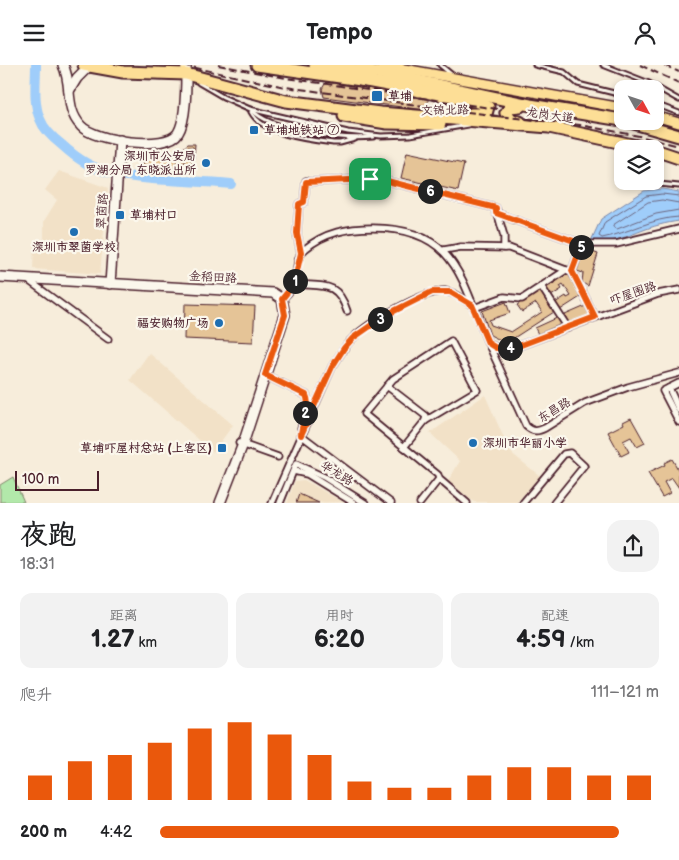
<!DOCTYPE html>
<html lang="zh">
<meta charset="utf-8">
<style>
body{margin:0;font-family:"Balsamiq Sans","LXGW WenKai TC",sans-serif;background:#f2f2f2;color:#202124;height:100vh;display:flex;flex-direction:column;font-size:19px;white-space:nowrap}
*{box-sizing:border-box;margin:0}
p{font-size:16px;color:#757577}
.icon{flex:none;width:28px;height:28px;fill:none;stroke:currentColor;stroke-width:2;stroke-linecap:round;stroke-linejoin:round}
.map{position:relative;height:438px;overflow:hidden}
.side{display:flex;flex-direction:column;background:#fff;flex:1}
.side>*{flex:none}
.needle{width:32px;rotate:130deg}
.tools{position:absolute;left:614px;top:15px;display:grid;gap:10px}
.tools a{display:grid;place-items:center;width:50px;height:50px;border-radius:10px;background:#fff;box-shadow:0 2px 8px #0003;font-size:25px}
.scale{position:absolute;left:15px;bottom:12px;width:84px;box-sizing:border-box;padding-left:5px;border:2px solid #4a1f2b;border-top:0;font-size:14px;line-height:18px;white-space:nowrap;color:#4a1f2b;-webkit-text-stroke:4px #fbf7ec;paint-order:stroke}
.pin{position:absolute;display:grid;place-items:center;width:42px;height:42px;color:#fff;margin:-21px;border-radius:10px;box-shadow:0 2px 8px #0006}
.km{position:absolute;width:25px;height:25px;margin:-12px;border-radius:50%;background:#222;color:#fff;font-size:14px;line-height:25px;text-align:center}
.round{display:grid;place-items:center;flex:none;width:52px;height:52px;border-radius:15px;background:#f2f2f2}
.headline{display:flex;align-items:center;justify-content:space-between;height:85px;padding:0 20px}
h1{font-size:28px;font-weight:700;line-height:38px}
.figures{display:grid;grid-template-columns:repeat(3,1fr);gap:8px;height:85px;padding:5px 20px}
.figures div{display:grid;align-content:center;border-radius:12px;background:#f2f2f2;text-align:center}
.figures b{font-size:25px;font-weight:700}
.figures small{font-size:14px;font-weight:400}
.figures p{font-size:14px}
.chart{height:140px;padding:10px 20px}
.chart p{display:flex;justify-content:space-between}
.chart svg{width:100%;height:90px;margin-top:5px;stroke:#ea580c;stroke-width:6}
ul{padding:0 20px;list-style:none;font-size:16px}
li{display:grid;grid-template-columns:80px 60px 1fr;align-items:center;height:38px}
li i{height:12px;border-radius:6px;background:#ea580c}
header{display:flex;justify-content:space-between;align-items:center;height:65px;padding:0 20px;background:#fff;font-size:22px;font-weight:700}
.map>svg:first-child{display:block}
</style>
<header><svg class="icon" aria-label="menu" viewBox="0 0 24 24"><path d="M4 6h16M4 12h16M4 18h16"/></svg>Tempo<svg class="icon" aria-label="person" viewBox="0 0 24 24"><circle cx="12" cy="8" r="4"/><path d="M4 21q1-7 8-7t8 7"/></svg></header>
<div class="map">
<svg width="679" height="438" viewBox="0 0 679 438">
<rect width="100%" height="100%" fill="#f7eddb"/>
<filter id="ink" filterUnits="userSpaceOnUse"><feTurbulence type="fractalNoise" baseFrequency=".02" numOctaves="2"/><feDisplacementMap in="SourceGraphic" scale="10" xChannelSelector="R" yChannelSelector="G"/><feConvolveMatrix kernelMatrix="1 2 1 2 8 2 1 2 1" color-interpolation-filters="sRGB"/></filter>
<g filter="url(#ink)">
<!-- built -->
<g fill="#f2e1c7">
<polygon points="59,106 108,123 100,209 33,204 34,179 44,179 44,156 57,135 45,125"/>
<polygon points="149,288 233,360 213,387 130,315"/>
<polygon points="485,330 510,387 540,411 517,437 474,437 448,416 460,396 430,368"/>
<polygon points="304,415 343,437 287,438 295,416"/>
</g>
<!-- green -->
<polygon fill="#b2e8aa" stroke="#7e846a" points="13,412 24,437 0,437 0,420"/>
<!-- water -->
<path fill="#9fcdfa" stroke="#7d87a7" d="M662,124l17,3v29c-6,1 -13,2 -20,4 -24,6 -42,20 -68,16l10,-22 43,-28z"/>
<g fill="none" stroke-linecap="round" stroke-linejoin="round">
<!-- shore -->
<g stroke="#6c657e" stroke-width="1">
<path d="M679,131l-17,-2 -16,2 -41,26 -6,14 3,2c27,-5 50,-20 77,-21"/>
<polyline points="679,138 662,135 648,137 613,160 613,162 617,164 656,149 679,145"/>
</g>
<!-- river -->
<path stroke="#9fcdfa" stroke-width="10" d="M36,0c0,17 -3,38 4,54 4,11 13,19 22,26 13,12 29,23 46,27 37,10 84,8 123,12"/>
</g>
<!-- building -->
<g fill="#e5c497" stroke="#4a1f2b">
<polygon points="326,17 428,32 428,37 425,45 324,32 322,24"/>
<polygon points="188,79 195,79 193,105 143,101 143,88 175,90"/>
<polygon points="188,82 193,82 190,105 176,104 176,97 185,98"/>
<polygon points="407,87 464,99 458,126 401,113"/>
<polygon points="587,185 598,189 588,221 582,218 583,208 577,206 583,186 586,187"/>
<polygon points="568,209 582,231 560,245 555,238 566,231 567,233 571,231 563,219 560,221 562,224 551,231 546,223"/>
<polygon points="540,225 554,247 506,278 490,270 482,246 506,237 510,248 489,255 491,260 511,267 542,247 536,238 522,247 517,240"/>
<polygon points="185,239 255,241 253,277 184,274"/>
<polygon points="588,240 592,250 568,259 565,250"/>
<polygon points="559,252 562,259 538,269 535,263"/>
<polygon points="631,353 645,378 637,382 631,372 623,376 629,387 621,391 608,367 624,359 623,357"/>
<polygon points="672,394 679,406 679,423 672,413 664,417 670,428 662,432 648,408 665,400 664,398"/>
<polygon points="299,429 319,438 296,438"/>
</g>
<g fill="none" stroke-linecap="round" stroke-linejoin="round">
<!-- lane casing -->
<g stroke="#4a1f2b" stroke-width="7">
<g id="lane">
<polyline points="440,0 451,9"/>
<polyline points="535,0 564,7 578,19 622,30"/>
<polyline points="603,0 649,18 679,35"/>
<polyline points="199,18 223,32 250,44 348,67 381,71 410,70 468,60"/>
<polyline points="655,39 679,48"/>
<path d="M251,44c20,23 93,31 122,28"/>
<path d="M251,47c12,23 59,28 82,31h7l15,-4"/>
<polyline points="659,119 679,121"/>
</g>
</g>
<!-- street casing -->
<g stroke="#4a1f2b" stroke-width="9">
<g id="street">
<polyline points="306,117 370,114 387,116 496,143 504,171 504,183"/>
<polyline points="496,148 582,179"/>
<polyline points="444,185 461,182 509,183 566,205"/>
<polyline points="301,189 297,168 299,139 304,137 306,116"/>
<polyline points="572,206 595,252"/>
<polyline points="28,215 108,274"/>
<path d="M294,219c29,3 43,-4 53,27"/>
<polyline points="541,221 568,263"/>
<path d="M282,234c4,-4 10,-9 12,-15 5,-12 0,-26 11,-35 20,-17 43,-21 68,-21 83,0 88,51 115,115l9,5h16l145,-54 21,-4"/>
<polyline points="474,243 504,232 522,234 566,205 572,206 582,179 616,179 679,164"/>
<path d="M489,280l37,81c7,6 11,6 19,2l40,-25 43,-16 51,-14"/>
<path d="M265,310l41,20c5,10 -2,23 -5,33"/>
<polyline points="679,318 663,326 679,357"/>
<polyline points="387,321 426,351 425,356 404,382"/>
<polyline points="669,323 679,345"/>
<polyline points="301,370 391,438"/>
<polyline points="239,378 278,392"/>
<polyline points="294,406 307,409 354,438"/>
<polyline points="439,414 467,438"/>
<path d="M272,438l60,-136c7,-10 12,-21 21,-29 15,-15 71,-48 92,-47 10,1 19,9 27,14"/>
<polyline points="280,438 296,399 324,412 365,438"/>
<polyline points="420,438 439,414 438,410 364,349 393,314 451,276 477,325 425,356"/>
<polyline points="523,438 564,389 570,388 584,401 554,438"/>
</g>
</g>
<!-- secondary casing -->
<g stroke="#4a1f2b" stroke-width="12">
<g id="secondary">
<path d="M63,0c10,20 1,43 18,61 13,15 86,25 97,7 9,-14 8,-51 8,-68"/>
<polyline points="69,26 77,13 89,1"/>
<polyline points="0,212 273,228 282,234 285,250 243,379 220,438"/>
<polyline points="110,219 120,75"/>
</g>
</g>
<!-- primary casing -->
<g stroke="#4a1f2b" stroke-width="12">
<g id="primary">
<polyline points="382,0 622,43"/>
<polyline points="655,51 679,58"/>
</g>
</g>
<!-- highway casing -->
<g stroke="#4a1f2b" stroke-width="15">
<g id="highway">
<polyline points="84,0 123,7 186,9 286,36 380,48 549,62 651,84"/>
<polyline points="257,0 368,16"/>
<polyline points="315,0 376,7 530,40 622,55"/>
<polyline points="361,15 479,37 488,42 486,49 471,49"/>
<polyline points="520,41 510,42 506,48 512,55 520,57"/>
<polyline points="344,51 387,58 440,59"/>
<polyline points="627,56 679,71"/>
<polyline points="655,85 679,93"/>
</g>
</g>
<!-- lane -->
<use href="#lane" stroke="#fbf7ec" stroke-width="3"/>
<!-- street -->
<use href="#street" stroke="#fbf7ec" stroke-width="5.5"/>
<!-- secondary -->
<use href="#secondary" stroke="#fbf7ec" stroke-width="9"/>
<!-- primary -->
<use href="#primary" stroke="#fdde96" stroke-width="9"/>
<!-- highway -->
<use href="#highway" stroke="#fdde96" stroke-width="11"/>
<!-- rail -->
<g stroke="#4a1f2b" stroke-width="2" stroke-dasharray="8 4" stroke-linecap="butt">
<polyline points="182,0 285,22 498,51 580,60 639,71 679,81"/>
<polyline points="218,0 286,13 497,44"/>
<polyline points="640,0 679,18"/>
<polyline points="664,0 679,7"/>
</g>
</g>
</g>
<g fill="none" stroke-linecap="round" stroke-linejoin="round" filter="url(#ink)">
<!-- route casing -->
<g stroke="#fff" stroke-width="10">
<path id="route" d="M370,114l17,2 109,27v5l86,31 -10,27 23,46 -82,31h-17l-8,-5 -16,-38 -22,-13h-18l-46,23 -33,23 -9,10 -12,19 -31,68c0,-12 11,-28 5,-40l-41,-20 20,-60 -3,-16 12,-15 7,-31 -4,-20 2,-29 5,-2 2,-20z"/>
</g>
<!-- route -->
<use href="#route" stroke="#ea580c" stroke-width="6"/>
</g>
<!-- markers -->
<g fill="#1f6fb2" stroke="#fbf7ec" stroke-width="2">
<rect x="371" y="25" width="12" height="12" rx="2.5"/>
<rect x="249" y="60" width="10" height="10" rx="2.5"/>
<circle cx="206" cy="98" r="5"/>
<rect x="115" y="145" width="10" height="10" rx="2.5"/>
<circle cx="74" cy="167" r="5"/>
<circle cx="219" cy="258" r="5"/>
<circle cx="473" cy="378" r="5"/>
<rect x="217" y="378" width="10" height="10" rx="2.5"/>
</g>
<g text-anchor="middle" stroke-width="4.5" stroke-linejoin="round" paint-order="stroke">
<!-- poi labels -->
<g font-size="12" font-weight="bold" fill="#4a1f2b" stroke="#fbf7ec" text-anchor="start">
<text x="388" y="35">草埔</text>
<text x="264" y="69">草埔地铁站 ⑦</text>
<text x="196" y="95" text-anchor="end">深圳市公安局<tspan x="196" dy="14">罗湖分局 东晓派出所</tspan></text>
<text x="130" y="154">草埔村口</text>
<text x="74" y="186" text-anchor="middle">深圳市翠菌学校</text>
<text x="209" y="262" text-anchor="end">福安购物广场</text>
<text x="483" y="382">深圳市华丽小学</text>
<text x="212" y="387" text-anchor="end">草埔吓屋村总站 (上客区)</text>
</g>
<!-- street labels -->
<g font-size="12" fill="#4a1f2b" stroke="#fbf7ec">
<text transform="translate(445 45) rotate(-1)" y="4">文锦北路</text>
<text transform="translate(550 50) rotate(8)" y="4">龙岗大道</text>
<text transform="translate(102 146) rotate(-86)" y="4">翠茵路</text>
<text transform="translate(213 212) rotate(3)" y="4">金稻田路</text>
<text transform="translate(633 228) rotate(-19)" y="4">吓屋围路</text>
<text transform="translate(554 345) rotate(-31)" y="4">东昌路</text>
<text transform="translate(337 408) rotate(31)" y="4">华龙路</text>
</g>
</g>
</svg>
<div class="tools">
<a><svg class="needle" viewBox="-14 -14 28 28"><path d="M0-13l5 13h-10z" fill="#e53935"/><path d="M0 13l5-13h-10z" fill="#757577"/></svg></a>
<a><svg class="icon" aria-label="layers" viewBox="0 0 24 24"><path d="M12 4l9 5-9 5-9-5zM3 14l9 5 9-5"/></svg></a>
</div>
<div class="scale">100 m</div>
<div class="pin" style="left:370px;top:114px;background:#1e9e55"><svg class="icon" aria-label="arrive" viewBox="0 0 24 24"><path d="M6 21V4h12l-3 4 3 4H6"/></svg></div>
<b class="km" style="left:295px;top:216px">1</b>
<b class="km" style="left:305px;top:348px">2</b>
<b class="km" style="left:380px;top:254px">3</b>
<b class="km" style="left:510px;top:283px">4</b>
<b class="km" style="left:581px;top:182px">5</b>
<b class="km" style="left:430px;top:126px">6</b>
</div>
<section class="side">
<div class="headline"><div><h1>夜跑</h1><p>18:31</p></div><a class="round"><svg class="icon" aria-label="share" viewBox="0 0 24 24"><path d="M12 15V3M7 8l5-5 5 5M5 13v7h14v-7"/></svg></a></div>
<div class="figures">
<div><p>距离</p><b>1.27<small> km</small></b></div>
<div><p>用时</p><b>6:20</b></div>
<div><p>配速</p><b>4:59<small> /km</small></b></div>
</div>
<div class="chart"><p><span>爬升</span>111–121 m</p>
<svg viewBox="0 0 160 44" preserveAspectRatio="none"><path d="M5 44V32M15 44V25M25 44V22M35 44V16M45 44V9M55 44V6M65 44V12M75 44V22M85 44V35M95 44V38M105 44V38M115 44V32M125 44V28M135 44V28M145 44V32M155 44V32"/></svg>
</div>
<ul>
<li><b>200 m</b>4:42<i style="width:92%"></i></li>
</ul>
</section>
